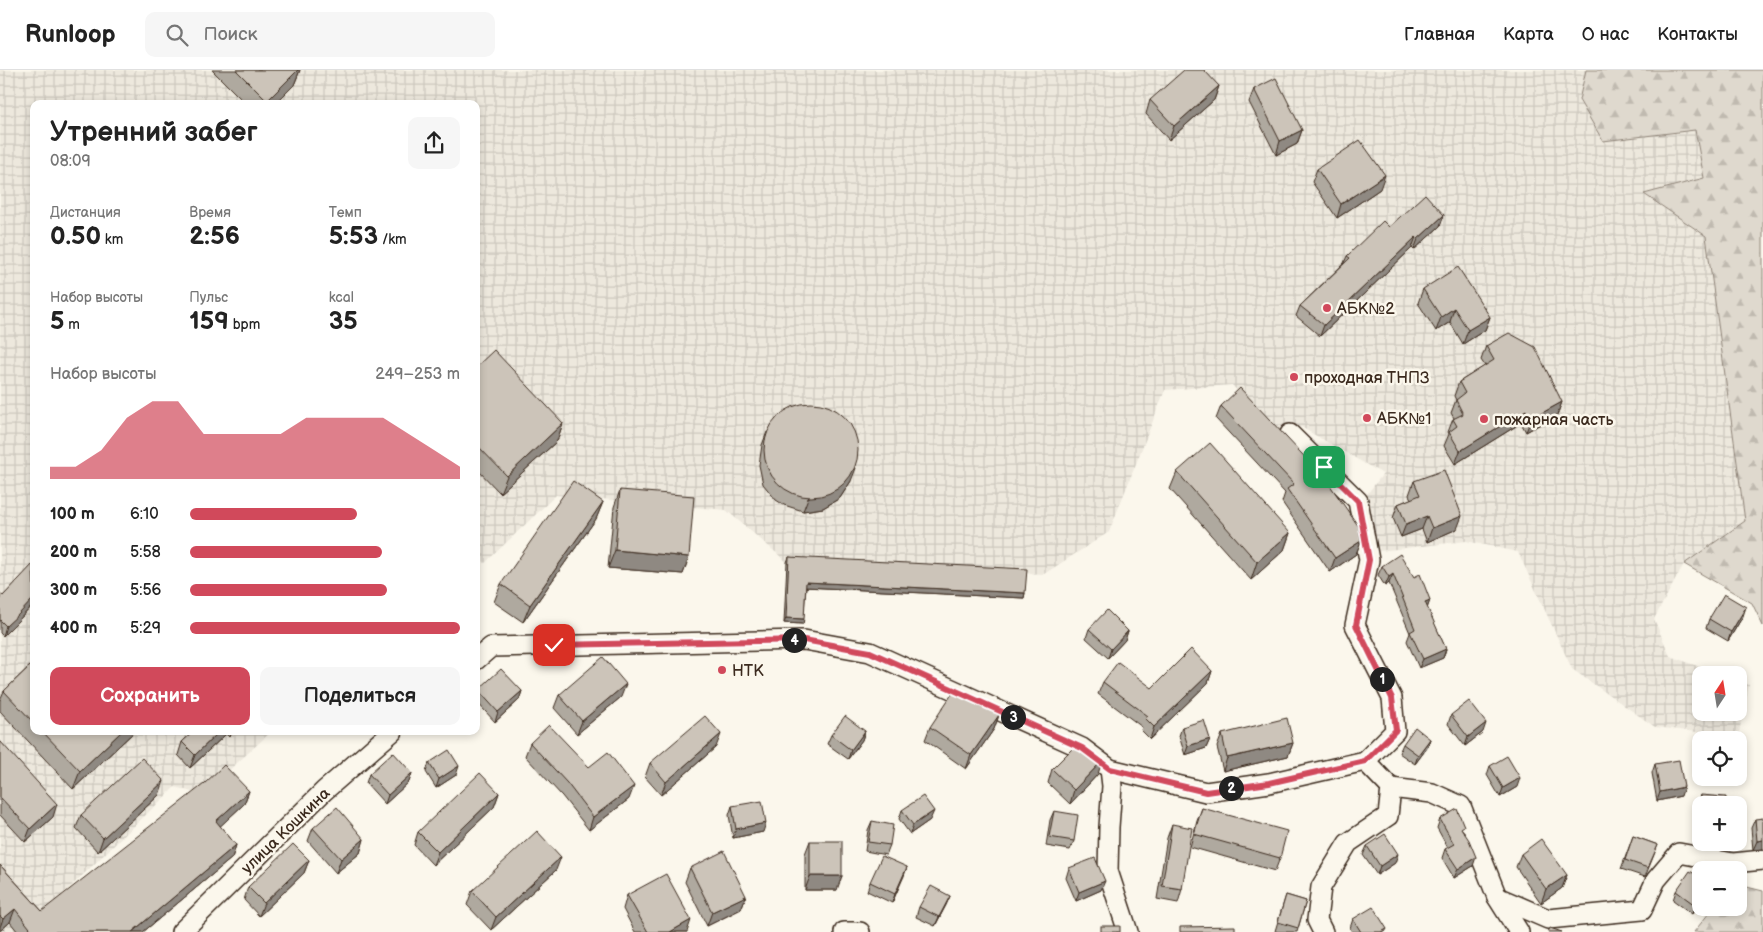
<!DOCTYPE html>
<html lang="ru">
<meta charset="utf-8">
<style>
body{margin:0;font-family:"Balsamiq Sans",sans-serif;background:#f6f6f6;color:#222;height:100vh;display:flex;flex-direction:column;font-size:19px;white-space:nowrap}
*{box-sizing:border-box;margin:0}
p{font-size:16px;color:#767676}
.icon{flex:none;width:28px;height:28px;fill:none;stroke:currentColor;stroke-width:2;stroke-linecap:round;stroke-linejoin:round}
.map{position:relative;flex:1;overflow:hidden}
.side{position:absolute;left:30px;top:30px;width:450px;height:635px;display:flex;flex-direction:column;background:#fff;border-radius:10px;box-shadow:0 2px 8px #0003}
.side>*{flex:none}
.needle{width:32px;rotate:12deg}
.tools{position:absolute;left:1692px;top:596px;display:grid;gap:10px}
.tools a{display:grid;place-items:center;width:55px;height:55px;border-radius:10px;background:#fff;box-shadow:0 2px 8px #0003;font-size:25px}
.pin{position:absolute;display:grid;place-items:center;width:42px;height:42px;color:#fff;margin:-21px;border-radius:10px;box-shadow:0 2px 8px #0006}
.km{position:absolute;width:25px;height:25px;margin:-12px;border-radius:50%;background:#222;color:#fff;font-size:14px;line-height:25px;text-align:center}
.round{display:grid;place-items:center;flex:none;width:52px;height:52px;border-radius:10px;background:#f6f6f6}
.head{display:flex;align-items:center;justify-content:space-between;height:85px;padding:0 20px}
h1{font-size:28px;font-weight:700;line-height:38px}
.stats{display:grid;grid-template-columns:repeat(3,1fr);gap:8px;height:85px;padding:5px 20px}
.stats div{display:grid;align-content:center}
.stats b{font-size:25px;font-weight:700}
.stats small{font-size:14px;font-weight:400}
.stats p{font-size:14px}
.chart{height:140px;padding:10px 20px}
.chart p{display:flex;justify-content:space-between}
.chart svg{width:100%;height:90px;margin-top:5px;fill:#d1495b;opacity:.7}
.button{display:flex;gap:10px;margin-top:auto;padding:10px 20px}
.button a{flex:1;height:58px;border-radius:10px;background:#d1495b;color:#fff;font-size:20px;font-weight:700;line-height:58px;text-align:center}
.button a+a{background:#f6f6f6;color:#222}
ul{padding:0 20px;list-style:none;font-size:16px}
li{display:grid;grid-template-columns:80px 60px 1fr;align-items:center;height:38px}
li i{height:12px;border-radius:6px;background:#d1495b}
header{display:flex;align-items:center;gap:30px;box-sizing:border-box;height:70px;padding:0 25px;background:#fff;border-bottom:1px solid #e0e0e0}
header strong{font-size:24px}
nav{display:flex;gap:28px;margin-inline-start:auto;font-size:18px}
.search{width:350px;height:45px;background:#f6f6f6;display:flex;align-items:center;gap:12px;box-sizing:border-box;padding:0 18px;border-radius:10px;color:#767676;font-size:19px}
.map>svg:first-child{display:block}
</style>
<header>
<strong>Runloop</strong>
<div class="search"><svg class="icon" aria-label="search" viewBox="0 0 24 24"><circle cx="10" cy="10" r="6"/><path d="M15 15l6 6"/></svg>Поиск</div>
<nav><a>Главная</a><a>Карта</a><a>О нас</a><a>Контакты</a></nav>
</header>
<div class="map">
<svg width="1763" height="862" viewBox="0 0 1763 862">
<defs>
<pattern id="industrial-grid" width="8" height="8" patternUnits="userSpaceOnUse" patternTransform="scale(1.25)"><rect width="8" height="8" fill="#ede8dd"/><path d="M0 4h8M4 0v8" fill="none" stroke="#ccc7bd"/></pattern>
<pattern id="forest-firs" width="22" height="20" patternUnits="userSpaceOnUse" patternTransform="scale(1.25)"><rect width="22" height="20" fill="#dfd9ce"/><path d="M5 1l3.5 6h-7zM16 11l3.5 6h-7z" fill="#c0bab0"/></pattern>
</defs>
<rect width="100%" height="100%" fill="#fbf7ec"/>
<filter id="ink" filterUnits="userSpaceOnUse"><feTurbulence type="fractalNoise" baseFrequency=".02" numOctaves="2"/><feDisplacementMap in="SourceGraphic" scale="10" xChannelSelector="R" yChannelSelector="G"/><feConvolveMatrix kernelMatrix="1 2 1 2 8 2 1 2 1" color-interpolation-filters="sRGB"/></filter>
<g filter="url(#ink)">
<!-- industrial -->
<polygon fill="url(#industrial-grid)" points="0,0 1586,0 1579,30 1603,71 1695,60 1704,108 1645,124 1706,166 1745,451 1684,494 1654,549 1670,586 1722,605 1701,605 1701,642 1739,642 1739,611 1749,615 1738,667 1655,657 1572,599 1518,482 1466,471 1379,481 1367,424 1383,404 1301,357 1281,370 1232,315 1165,320 1109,462 1044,504 787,492 726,440 556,425 485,493 476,484 476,34 34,34 34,661 272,661 202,725 175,717 23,862 0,862"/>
<!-- forest -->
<g fill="url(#forest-firs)" stroke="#8d8276">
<polygon points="1586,0 1763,0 1763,556 1752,533 1684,494 1745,451 1706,166 1644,124 1704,108 1695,60 1603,71 1579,30"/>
<polygon points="1739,815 1763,821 1763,862 1694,862 1713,838 1739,838"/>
</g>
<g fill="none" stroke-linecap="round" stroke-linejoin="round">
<!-- street casing -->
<g stroke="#3b2a1e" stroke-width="22">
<g id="street">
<polyline points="476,590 491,577 804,570 870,582 1082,678 1110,699 1206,722 1269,713 1365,691 1395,661 1392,628 1355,555 1369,490 1358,431 1290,364"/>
<polyline points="1110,699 1112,716 1109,757 1108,801 1128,862"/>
<polyline points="1391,718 1432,723 1461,736 1497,827 1519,862"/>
<polyline points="1497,827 1548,849 1642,840 1656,810 1679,783 1733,793 1763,790"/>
<polyline points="181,862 324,721 393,661"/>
<polyline points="844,862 860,862"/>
<polyline points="1323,862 1317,850 1321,817 1348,773 1388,746 1391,718 1365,691"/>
</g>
</g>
<!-- street -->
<use href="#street" stroke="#fbf7ec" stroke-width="19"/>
</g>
<!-- wall -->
<g fill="#afa99f" stroke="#3b2a1e">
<polygon points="212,0 300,0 294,15 275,34 246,34"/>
<polygon points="1219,16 1214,30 1169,70 1146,44 1150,30"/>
<polygon points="1254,19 1302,60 1297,74 1276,85 1249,32"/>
<polygon points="1317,99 1380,119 1337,148 1312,112"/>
<polygon points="1444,145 1440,156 1414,180 1412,178 1320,266 1296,246 1300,236 1344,193 1347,186 1389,157"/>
<polygon points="1423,219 1490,247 1485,260 1463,274 1450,252 1436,261 1418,233"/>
<polygon points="1486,276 1562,332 1557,345 1526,362 1521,353 1455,394 1444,376 1449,364 1448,362 1453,349 1454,348 1451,343 1456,330 1454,326 1459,312 1485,296 1481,290"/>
<polygon points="476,297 563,353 557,371 500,423 476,398"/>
<polygon points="1221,336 1361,471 1356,484 1330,502 1282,432 1285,423 1216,349"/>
<polygon points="767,362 851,411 840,428 823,438 803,441 784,435 776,430 763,414 759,395 762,375"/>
<polygon points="1177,402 1290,463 1284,480 1251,510 1170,419"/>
<polygon points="1414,411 1457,459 1427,472 1422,459 1401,467 1393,448 1398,434 1411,429 1409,425"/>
<polygon points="620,420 689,487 683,504 608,498 614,437"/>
<polygon points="603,432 596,449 523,552 494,532 501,514"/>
<polygon points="789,487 1025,523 1024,528 806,517 803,554 784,553 787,492"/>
<polygon points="34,495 34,534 16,553 3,566 0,563 0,523 3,526"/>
<polygon points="1382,496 1414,507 1430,530 1427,538 1446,579 1443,588 1419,598 1407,571 1410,563 1389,513 1385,516 1378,505"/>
<polygon points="1743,546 1728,571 1706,558 1709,549"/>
<polygon points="1089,559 1128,561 1125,570 1108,588 1086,568"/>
<polygon points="34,592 34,661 135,661 73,719 0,641 0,630 4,621"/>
<polygon points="1212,601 1208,613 1150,669 1141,660 1142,657 1098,624 1103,612 1152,618"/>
<polygon points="478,620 522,621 519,630 495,652 476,631 476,624"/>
<polygon points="559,625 621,627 577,664 554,638"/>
<polygon points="999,645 994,659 966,699 925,670 930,657"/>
<polygon points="1451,645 1483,662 1465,676 1448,654"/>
<polygon points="1182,657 1210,669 1206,678 1185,685 1179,666"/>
<polygon points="194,661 235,661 229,667 226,664 190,698 178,685 182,672"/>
<polygon points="865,661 862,670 848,689 827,674 831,665"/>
<polygon points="1222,664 1293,673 1288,686 1223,701 1217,677"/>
<polygon points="1430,669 1427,678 1415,694 1399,683 1403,674"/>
<polygon points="0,671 53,747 25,772 0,745"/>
<polygon points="530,673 589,697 629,729 589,760 562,726 525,686"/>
<polygon points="716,677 661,725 645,707 650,693"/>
<polygon points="429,693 456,705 436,718 426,702"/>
<polygon points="1655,694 1681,726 1657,731 1652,703"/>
<polygon points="1490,696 1517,717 1500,727 1487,705"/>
<polygon points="1052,699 1098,704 1070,734 1048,713"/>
<polygon points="412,703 409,712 385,734 366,713 369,704"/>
<polygon points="249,721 244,734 220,756 236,775 232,788 143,862 18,862 10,852 0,861 0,795 42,841"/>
<polygon points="499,723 494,737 433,795 414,775 418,762"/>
<polygon points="159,725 98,782 76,758 81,745"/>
<polygon points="1701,725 1720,776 1695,774 1698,734"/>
<polygon points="732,736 763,762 733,768 729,745"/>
<polygon points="1202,738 1280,788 1275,801 1190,777 1197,751"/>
<polygon points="902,740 930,750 910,764 899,749"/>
<polygon points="1054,741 1074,771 1070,780 1046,776 1050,750"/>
<polygon points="1440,749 1463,760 1473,796 1454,808 1442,788 1445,779 1448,778 1437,758"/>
<polygon points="1755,749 1763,779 1753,780 1751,758"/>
<polygon points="872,751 890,775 886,785 865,781 868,760"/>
<polygon points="1172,754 1182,819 1178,833 1157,829 1167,768"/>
<polygon points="313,758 364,769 360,783 336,803 308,771"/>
<polygon points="1633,766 1658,775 1645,807 1621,799"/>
<polygon points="810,771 837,820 805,820 805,784"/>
<polygon points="1367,776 1395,793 1377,805 1363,785"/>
<polygon points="1521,784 1567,805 1562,818 1541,833 1516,797"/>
<polygon points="309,790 304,803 259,846 244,830 248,817"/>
<polygon points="907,797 892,833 867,821 870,812"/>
<polygon points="690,798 746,826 741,839 707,856 685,812"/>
<polygon points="1069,798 1101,820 1076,831 1066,808"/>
<polygon points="556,800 491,860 467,835 472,821"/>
<polygon points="1676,821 1701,830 1692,844 1673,830"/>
<polygon points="627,825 687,862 635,862 623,839"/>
<polygon points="1286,825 1306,831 1297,862 1278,862 1275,861"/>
<polygon points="950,826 946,835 935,856 916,847 919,837"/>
<polygon points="1353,849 1387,859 1385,862 1352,862 1350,858"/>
</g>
<!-- shaded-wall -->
<g fill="#8f8982" stroke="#3b2a1e">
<polygon points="298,0 300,0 294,15 275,34 266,34 267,31"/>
<polygon points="1219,16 1214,30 1169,70 1174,56"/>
<polygon points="1302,60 1297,74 1276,85 1280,71"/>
<polygon points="1385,105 1380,119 1337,148 1341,134"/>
<polygon points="1444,145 1440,156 1414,180 1418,169"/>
<polygon points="1416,167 1412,178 1320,266 1324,255"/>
<polygon points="1454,238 1450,252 1436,261 1441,247"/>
<polygon points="1490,247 1485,260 1463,274 1468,260"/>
<polygon points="1562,332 1557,345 1526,362 1531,349"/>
<polygon points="1526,340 1521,353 1455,394 1460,381"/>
<polygon points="563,353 557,371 500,423 507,406"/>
<polygon points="856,398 851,411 840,428 823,438 803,441 808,428"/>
<polygon points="603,432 596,449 523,552 530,535"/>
<polygon points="1427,446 1422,459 1401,467 1406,454"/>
<polygon points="1462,446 1457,459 1427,472 1432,458"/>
<polygon points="1290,463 1284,480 1251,510 1257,492"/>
<polygon points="1361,471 1356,484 1330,502 1335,488"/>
<polygon points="615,480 689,487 683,504 608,498"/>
<polygon points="1393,504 1389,513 1385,516 1389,507"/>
<polygon points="806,512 1025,523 1024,528 804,517"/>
<polygon points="34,528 34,534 16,553 3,566 6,556"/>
<polygon points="1430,530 1427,539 1425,532"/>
<polygon points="1746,537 1743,546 1728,571 1731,562"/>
<polygon points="786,548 804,549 803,554 784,553"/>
<polygon points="1128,561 1125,570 1108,588 1111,579"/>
<polygon points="1446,579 1443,588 1419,598 1423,589"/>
<polygon points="1212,601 1208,613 1150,669 1154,657"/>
<polygon points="626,614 621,627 577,664 582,651"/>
<polygon points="522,621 519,630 495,652 498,642"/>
<polygon points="999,645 994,659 966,699 971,685"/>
<polygon points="1486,653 1483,662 1465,676 1468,667"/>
<polygon points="122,661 135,661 73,719 80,701"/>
<polygon points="220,661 227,661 226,664 190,698 195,685"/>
<polygon points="231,661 235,661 229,667"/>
<polygon points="865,661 862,670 848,689 851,680"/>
<polygon points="721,664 716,677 661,725 666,712"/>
<polygon points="1210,669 1206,678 1185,685 1188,676"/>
<polygon points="1430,669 1427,678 1415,694 1418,685"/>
<polygon points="1293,673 1288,686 1223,701 1227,688"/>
<polygon points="1102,691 1098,704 1070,734 1074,720"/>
<polygon points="459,696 456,705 436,718 439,709"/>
<polygon points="412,703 409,712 385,734 388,725"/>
<polygon points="1520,708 1517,717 1500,727 1503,718"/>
<polygon points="164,711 159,725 98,782 103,768"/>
<polygon points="634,716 629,729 589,760 593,747"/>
<polygon points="1684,717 1681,726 1657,731 1660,722"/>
<polygon points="249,721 244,734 212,764 216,751"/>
<polygon points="499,723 494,737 433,795 438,782"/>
<polygon points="57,734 53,747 25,772 30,759"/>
<polygon points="934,741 930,750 910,764 913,755"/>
<polygon points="766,753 763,762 733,768 736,759"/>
<polygon points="1698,765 1701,765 1701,772 1721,772 1720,776 1695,774"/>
<polygon points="364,769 360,783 336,803 341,789"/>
<polygon points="1763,770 1763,779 1753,780 1757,771"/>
<polygon points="236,775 232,788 143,862 132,862"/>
<polygon points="1398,784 1395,793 1377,805 1380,796"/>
<polygon points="561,787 556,800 491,860 496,847"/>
<polygon points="1476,787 1473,796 1454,808 1458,799"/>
<polygon points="309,790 304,803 259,846 264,833"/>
<polygon points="907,797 904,806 892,833 895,824"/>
<polygon points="1567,805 1562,818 1541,833 1546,819"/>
<polygon points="810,806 842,806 837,820 805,820"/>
<polygon points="1105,811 1101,820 1076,831 1079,822"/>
<polygon points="746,826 741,839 707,856 712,842"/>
<polygon points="950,826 946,835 935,856 939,847"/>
<polygon points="1701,826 1701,830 1692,844 1695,835"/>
<polygon points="15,839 10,852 0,861 0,857 3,849"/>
<polygon points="691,850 687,862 670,862"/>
</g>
<!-- building -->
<g fill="#ccc4b9" stroke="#3b2a1e">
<polygon points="236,0 298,0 267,31"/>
<polygon points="1184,0 1204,0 1219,16 1174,56 1150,30"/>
<polygon points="1276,8 1302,60 1280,71 1254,19"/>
<polygon points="1360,70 1385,105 1341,134 1317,99"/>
<polygon points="1425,124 1444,145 1418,169 1416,167 1324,255 1300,236 1350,188 1347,186 1383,151 1389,157"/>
<polygon points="1458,197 1490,247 1468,260 1454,238 1441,247 1423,219"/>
<polygon points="1509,263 1535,277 1562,332 1531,349 1526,340 1460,381 1449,362 1457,356 1453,349 1463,344 1456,330 1465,323 1459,312 1494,290 1486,276"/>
<polygon points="494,280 563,353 507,406 476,374 476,297"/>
<polygon points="1240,318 1316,399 1318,398 1359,457 1361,471 1335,488 1287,419 1294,414 1221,336"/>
<circle cx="811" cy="380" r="47"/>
<polygon points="1210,373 1290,463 1257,492 1177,402"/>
<polygon points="1444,400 1462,446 1432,458 1427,446 1406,454 1398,434 1420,425 1414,411"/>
<polygon points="573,411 603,432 530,535 501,514"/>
<polygon points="620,420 694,426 689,487 615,480"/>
<polygon points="1400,484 1414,507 1420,504 1430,530 1425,532 1446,579 1423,589 1410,562 1415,559 1393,504 1389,507 1382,496"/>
<polygon points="789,487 1027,499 1025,523 806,512 804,549 786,548"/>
<polygon points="33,494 34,528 19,544 6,556 0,550 0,523 3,526"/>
<polygon points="1724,524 1746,537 1731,562 1709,549"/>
<polygon points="1107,540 1128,561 1111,579 1089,559"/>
<polygon points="1191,579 1212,601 1154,657 1145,648 1148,646 1103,612 1118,592 1152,618"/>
<polygon points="603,587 626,614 582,651 559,625"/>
<polygon points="34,592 34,653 4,621"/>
<polygon points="501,599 522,621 498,642 478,620"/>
<polygon points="956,618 999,645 971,685 930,657"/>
<polygon points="1469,631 1486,653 1468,667 1451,645"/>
<polygon points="705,646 721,664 666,712 650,693"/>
<polygon points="845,646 865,661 851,680 831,665"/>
<polygon points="1287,648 1293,673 1227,688 1222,664"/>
<polygon points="1204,650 1210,669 1188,676 1182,657"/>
<polygon points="549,655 589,697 608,682 634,716 593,747 567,713 530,673"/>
<polygon points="1415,657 1430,669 1418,685 1403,674"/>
<polygon points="42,661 122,661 80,701"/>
<polygon points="194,661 220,661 195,685 182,672"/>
<polygon points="0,671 57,734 30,759 0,727"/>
<polygon points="1078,673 1102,691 1074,720 1052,699"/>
<polygon points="449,680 459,696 439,709 429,693"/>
<polygon points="393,682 412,703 388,725 369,704"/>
<polygon points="1507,686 1520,708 1503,718 1490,696"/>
<polygon points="142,688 164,711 103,768 81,745"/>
<polygon points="1679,690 1684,717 1660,722 1655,694"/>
<polygon points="224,695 249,721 216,751 236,775 132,862 33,862 15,839 3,849 0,846 0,795 42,841 204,714"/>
<polygon points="480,703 499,723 438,782 418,762"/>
<polygon points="1701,725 1726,727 1725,735 1701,735 1701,765 1698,765"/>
<polygon points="923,726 934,741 913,755 902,740"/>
<polygon points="762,731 766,753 736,759 732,736"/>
<polygon points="337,737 364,769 341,789 313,758"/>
<polygon points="1202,738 1287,761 1280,788 1194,764"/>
<polygon points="1457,739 1464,756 1461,758 1469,770 1476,787 1458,799 1445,779 1454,774 1440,749"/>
<polygon points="1054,741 1078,745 1074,771 1049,767"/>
<polygon points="1763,748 1763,770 1757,771 1755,749"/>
<polygon points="872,751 893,755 890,775 868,772"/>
<polygon points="1172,754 1192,758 1182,819 1162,816"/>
<polygon points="537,761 561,787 496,847 472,821"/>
<polygon points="1385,764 1398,784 1380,796 1367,776"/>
<polygon points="1633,766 1658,775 1648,798 1625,790"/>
<polygon points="1541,769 1567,805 1546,819 1521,784"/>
<rect x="810" y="771" width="32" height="35"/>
<polygon points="293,774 309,790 264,833 248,817"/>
<polygon points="724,781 746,826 712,842 690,798"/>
<polygon points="882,786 907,797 895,824 870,812"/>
<polygon points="1095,788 1105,811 1079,822 1069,798"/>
<polygon points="1690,801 1701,808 1701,826 1695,835 1676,821"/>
<polygon points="666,804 691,850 670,862 648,862 627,825"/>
<polygon points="931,816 950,826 939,847 919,837"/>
<polygon points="1286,825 1306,831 1298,858 1278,852"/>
<polygon points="1373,837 1387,859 1381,862 1361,862 1353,849"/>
<rect x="1101" y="856" width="19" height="6"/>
<polygon points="1235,856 1235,862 1180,862 1180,857"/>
<polygon points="1550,858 1562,862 1548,862"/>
</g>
</g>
<g fill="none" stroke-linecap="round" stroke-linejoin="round" filter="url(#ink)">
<!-- route casing -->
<g stroke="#fff" stroke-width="10">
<polyline id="route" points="554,575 804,570 870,582 1082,678 1110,699 1206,722 1269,713 1365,691 1396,660 1392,628 1356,555 1369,490 1358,431 1324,397"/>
</g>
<!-- route -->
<use href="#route" stroke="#d1495b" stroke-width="6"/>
</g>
<!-- markers -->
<g fill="#d1495b" stroke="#fbf7ec" stroke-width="2">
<circle cx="1327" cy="238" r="5"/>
<circle cx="1294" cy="307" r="5"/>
<circle cx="1367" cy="348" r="5"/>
<circle cx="1484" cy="349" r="5"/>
<circle cx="722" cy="600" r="5"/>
</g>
<g text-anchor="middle" stroke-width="5" stroke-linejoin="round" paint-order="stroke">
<!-- poi labels -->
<g font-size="16" fill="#3b2a1e" stroke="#fbf7ec" text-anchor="start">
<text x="1337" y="244">АБК№2</text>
<text x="1304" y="313">проходная ТНПЗ</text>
<text x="1377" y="354">АБК№1</text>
<text x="1494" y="355">пожарная часть</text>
<text x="732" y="606">НТК</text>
</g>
<!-- street labels -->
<g font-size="16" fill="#3b2a1e" stroke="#fbf7ec">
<text transform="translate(285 760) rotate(-44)" y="6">улица Кошкина</text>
</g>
</g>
</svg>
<div class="tools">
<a><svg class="needle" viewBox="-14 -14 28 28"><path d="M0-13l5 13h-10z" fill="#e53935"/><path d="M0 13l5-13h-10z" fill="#767676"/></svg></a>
<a><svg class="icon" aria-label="locate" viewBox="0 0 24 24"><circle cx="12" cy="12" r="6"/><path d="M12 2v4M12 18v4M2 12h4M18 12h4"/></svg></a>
<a>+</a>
<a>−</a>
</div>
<div class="pin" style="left:1324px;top:397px;background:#1e9e55"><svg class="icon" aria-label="arrive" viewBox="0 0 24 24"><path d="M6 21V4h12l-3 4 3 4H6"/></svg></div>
<div class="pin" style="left:554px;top:575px;background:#d93025"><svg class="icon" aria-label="check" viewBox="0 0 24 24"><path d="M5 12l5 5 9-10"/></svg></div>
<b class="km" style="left:1382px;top:609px">1</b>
<b class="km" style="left:1231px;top:718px">2</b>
<b class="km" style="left:1013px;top:647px">3</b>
<b class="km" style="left:794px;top:570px">4</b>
<section class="side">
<div class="head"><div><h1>Утренний забег</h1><p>08:09</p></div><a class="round"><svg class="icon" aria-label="share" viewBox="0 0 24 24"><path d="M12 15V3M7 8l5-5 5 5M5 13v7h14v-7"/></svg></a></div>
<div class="stats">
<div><p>Дистанция</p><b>0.50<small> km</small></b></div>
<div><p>Время</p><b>2:56</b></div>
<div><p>Темп</p><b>5:53<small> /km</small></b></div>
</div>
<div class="stats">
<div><p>Набор высоты</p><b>5<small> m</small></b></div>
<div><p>Пульс</p><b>159<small> bpm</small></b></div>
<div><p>kcal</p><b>35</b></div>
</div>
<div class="chart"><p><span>Набор высоты</span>249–253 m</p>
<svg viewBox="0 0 160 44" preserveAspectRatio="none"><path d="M0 44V38L10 38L20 30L30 14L40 6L50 6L60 22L70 22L80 22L90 22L100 14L110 14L120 14L130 14L140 22L150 30L160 38V44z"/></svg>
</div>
<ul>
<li><b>100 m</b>6:10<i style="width:62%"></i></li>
<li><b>200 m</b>5:58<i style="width:71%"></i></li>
<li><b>300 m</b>5:56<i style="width:73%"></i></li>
<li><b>400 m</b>5:29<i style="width:100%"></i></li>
</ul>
<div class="button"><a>Сохранить</a><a>Поделиться</a></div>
</section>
</div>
